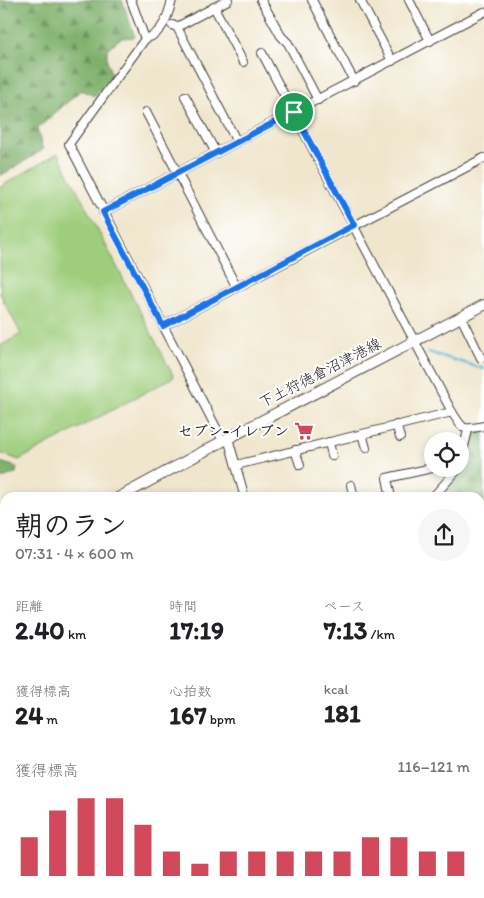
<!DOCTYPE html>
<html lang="ja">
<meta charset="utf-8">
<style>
body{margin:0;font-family:Itim,"Klee One",sans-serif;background:#f6f6f6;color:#202124;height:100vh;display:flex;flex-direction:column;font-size:19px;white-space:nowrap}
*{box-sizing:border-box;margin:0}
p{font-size:16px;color:#757577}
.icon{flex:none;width:28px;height:28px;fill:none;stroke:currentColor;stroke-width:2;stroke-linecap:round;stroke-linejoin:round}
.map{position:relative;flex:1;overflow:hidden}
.panel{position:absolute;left:0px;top:492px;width:485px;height:406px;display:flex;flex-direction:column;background:#fff;border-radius:15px 15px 0 0;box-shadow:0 2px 8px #0003}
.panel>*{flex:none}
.buttons{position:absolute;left:424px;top:432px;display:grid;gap:10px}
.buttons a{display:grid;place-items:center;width:45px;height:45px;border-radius:50%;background:#fff;box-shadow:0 2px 8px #0003;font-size:25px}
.pin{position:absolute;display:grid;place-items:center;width:42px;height:42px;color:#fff;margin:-21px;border:2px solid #fff;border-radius:50%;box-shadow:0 1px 5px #0007}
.round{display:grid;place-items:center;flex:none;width:52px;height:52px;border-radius:26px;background:#f6f6f6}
.summary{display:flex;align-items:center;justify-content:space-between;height:85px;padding:0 15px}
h1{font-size:28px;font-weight:800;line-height:38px}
.figures{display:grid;grid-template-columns:repeat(3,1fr);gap:8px;height:85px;padding:5px 15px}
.figures div{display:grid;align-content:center}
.figures b{font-size:25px;font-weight:800}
.figures small{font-size:14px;font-weight:400}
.figures p{font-size:14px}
.chart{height:140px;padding:10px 15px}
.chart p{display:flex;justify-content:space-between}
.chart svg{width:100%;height:90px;margin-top:5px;stroke:#d1495b;stroke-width:6}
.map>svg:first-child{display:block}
</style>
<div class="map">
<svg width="484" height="898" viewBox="0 0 484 898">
<defs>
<pattern id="forest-firs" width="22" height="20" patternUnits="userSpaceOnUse" patternTransform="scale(1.25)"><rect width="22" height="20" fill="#7eb06b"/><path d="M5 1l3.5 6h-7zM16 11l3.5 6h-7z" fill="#668e57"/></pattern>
</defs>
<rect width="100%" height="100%" fill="#fff"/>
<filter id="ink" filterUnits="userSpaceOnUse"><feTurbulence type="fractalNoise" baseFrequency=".02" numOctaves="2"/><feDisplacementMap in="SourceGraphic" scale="10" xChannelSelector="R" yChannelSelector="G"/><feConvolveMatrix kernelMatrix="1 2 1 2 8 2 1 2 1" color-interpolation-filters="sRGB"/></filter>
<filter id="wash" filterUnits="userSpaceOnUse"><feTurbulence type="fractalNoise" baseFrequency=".0096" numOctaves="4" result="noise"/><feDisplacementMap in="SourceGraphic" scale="20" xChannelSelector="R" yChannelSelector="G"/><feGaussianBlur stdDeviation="1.12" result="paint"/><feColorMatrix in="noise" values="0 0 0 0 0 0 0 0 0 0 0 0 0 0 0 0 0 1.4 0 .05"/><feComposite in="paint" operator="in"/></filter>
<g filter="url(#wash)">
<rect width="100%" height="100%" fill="#f0e6cd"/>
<!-- grass -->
<polygon fill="#9ecd7b" stroke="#5d744c" points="58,153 174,377 19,460 0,453 0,346 21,334 0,294 0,187"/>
<!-- forest -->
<g fill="url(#forest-firs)" stroke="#4d6644">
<polygon points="0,0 122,0 135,37 121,38 107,49 107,62 112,75 94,96 81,90 37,129 43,150 0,176"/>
<polygon points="484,427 484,898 0,898 0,585 5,587 5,894 480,894 480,498 435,497 455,480 464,463 468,430"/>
<polygon points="0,462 17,467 16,473 0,479"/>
</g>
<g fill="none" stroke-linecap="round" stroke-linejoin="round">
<!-- stream -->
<polyline stroke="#56b6d5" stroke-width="2.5" points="428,352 484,369"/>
</g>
</g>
<g filter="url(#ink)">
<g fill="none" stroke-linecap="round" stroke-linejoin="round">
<!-- minor casing -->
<g stroke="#3c3a37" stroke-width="10">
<g id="minor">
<polyline points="131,0 145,39"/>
<path d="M172,0c-4,16 -9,34 -27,39l-76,105 154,297"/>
<polyline points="261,0 281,36 288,43 318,100"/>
<polyline points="312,0 354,81"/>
<polyline points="360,0 392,61"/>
<polyline points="409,0 430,41"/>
<polyline points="214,7 243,62"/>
<polyline points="172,25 177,27 228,0"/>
<polyline points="177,27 237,142"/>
<path d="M262,53l190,359c12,19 10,18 32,14"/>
<polyline points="185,96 216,153"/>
<polyline points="146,112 236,286"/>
<polyline points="103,212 484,12"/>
<polyline points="461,317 481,358"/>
<polyline points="163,326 484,158"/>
<polyline points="396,425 400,437"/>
<polyline points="362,434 366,448"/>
<polyline points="228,438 245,498"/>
<polyline points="329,442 332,456"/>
<polyline points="295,450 300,465"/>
<polyline points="460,463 468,430"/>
<polyline points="236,465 452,412"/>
<polyline points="351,485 354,498"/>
<polyline points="391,498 387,478 432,468"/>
<polyline points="432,498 458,469"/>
<polyline points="0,581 5,581"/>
</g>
</g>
<!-- secondary casing -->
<g stroke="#3c3a37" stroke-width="12">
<g id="secondary">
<polyline points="118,498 223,441 484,305"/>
<polyline points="0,554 5,552"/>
</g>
</g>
<!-- minor -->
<use href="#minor" stroke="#fff" stroke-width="8"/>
<!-- secondary -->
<use href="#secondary" stroke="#fff" stroke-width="10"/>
</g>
</g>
<g fill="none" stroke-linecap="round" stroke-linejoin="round" filter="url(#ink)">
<!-- route casing -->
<g stroke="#fff" stroke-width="10">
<polygon id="route" points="294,112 354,225 163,326 103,212"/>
</g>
<!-- route -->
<use href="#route" stroke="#1a73e8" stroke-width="6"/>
</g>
<!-- icons -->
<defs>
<g id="supermarket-bare" transform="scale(1.5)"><path d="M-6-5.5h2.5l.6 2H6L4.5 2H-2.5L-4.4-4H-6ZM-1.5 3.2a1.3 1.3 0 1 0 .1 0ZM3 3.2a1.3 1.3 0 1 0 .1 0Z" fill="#d1495b" stroke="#fff" stroke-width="2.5" paint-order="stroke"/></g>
</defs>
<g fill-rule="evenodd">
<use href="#supermarket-bare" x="304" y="431"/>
</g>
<g text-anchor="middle" stroke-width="4" stroke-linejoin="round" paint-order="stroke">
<!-- street labels -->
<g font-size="15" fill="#1c1c1c" stroke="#fff">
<text transform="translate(320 373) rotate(-27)" y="5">下土狩徳倉沼津港線</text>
</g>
<!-- poi labels -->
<g font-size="15" font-weight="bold" fill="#1c1c1c" stroke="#fff" text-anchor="end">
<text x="289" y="436">セブン-イレブン</text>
</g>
</g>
</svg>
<div class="buttons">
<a><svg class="icon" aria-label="locate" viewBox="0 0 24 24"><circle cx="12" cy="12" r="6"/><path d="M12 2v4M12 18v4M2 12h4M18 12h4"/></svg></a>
</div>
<div class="pin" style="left:294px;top:112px;background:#1e9e55"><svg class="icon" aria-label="arrive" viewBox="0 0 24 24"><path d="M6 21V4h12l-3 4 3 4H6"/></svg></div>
<section class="panel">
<div class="summary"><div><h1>朝のラン</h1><p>07:31 · 4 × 600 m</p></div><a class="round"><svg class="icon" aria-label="share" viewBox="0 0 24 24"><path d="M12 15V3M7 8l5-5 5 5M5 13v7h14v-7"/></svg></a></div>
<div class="figures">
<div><p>距離</p><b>2.40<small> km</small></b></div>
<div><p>時間</p><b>17:19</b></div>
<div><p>ペース</p><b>7:13<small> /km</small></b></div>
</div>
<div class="figures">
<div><p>獲得標高</p><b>24<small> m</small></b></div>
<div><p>心拍数</p><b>167<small> bpm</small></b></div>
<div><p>kcal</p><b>181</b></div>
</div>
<div class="chart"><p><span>獲得標高</span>116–121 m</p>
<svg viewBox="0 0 160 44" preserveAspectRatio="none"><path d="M5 44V25M15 44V12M25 44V6M35 44V6M45 44V19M55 44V32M65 44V38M75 44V32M85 44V32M95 44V32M105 44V32M115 44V32M125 44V25M135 44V25M145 44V32M155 44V32"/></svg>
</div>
</section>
</div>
